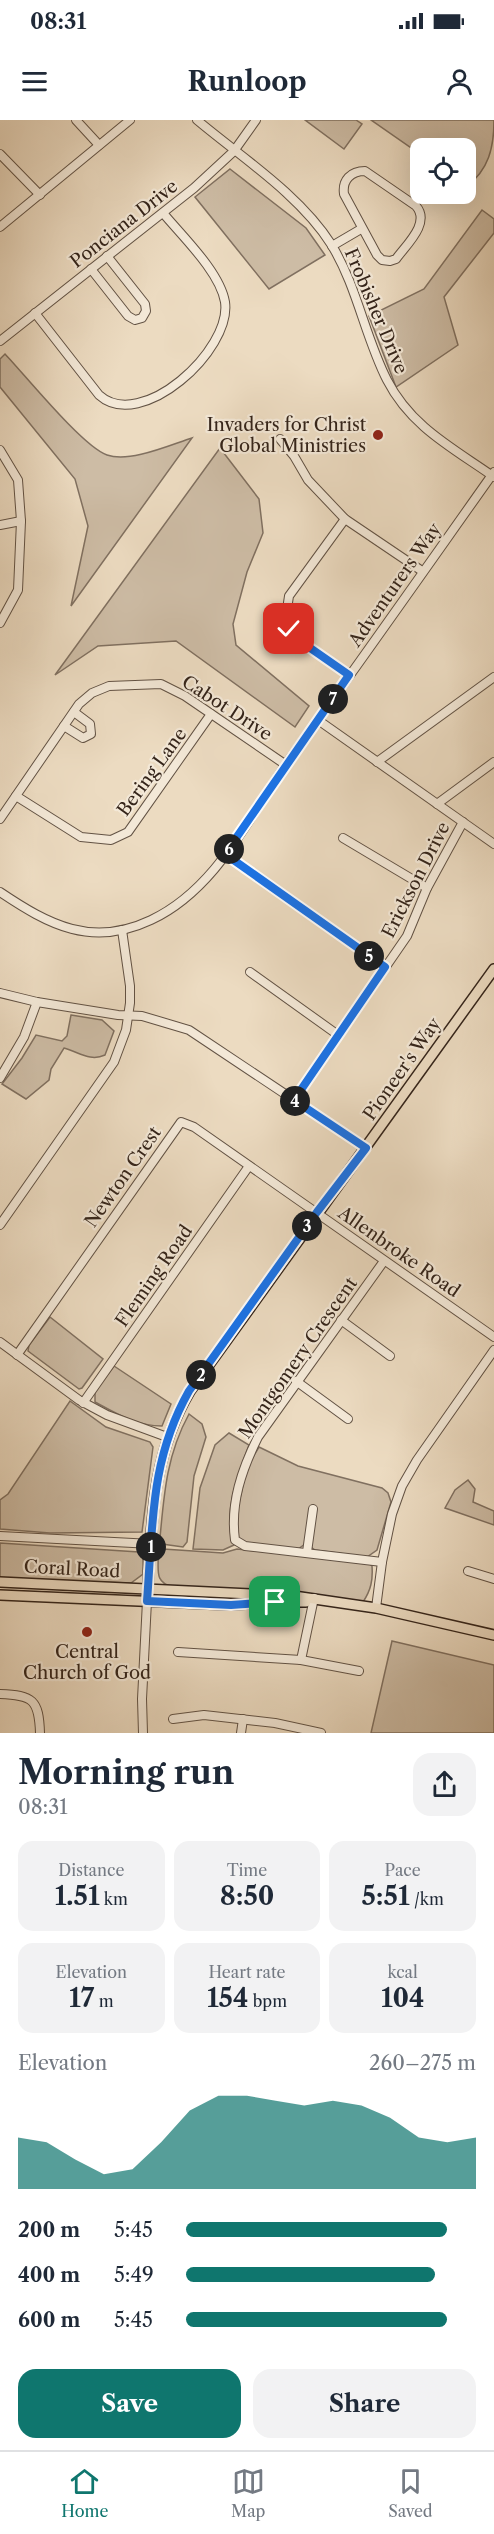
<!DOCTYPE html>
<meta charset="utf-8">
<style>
body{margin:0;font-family:"Libre Caslon Text",serif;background:#f2f2f3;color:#1f2937;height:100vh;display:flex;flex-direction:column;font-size:22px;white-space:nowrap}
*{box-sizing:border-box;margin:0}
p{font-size:20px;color:#747a83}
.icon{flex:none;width:33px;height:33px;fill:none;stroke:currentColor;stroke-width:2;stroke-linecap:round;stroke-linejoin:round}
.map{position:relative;height:1613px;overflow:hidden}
.side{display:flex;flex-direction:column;background:#fff;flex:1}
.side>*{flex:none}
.fabs{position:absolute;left:410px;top:18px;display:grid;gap:12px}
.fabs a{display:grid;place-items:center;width:66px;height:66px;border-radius:12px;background:#fff;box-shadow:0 6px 24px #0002;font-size:30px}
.pin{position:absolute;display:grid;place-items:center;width:51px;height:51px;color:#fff;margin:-26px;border-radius:12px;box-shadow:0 3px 9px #0006}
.km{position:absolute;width:30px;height:30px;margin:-15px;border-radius:50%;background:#222;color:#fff;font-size:16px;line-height:30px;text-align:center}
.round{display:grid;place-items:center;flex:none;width:63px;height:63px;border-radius:18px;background:#f2f2f3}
.summary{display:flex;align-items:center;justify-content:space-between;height:102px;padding:0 18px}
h1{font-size:33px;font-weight:700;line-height:45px}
.stats{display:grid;grid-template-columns:repeat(3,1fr);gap:9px;height:102px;padding:6px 18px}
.stats div{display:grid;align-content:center;border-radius:15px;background:#f2f2f3;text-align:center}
.stats b{font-size:26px;font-weight:700}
.stats small{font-size:16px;font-weight:400}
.stats p{font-size:16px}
.chart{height:168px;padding:12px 18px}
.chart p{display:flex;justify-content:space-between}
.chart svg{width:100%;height:108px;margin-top:6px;fill:#0f766e;opacity:.7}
.cta{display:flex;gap:12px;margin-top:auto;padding:12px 18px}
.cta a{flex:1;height:69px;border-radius:18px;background:#0f766e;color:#fff;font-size:24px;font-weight:700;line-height:69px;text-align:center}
.cta a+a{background:#f2f2f3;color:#1f2937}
ul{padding:0 18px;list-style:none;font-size:20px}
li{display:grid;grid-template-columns:96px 72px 1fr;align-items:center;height:45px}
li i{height:15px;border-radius:8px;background:#0f766e}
.status{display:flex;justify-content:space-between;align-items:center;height:42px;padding:0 30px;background:#fff;direction:ltr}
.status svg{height:16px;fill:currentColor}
header{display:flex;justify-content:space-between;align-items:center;height:78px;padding:0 18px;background:#fff;font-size:27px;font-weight:700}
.dock{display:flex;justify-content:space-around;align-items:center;height:84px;border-top:2px solid #e0e1e3;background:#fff;font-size:16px;color:#747a83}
.dock a{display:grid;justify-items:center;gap:3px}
.dock .active{color:#0f766e}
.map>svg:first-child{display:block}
</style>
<div class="status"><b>08:31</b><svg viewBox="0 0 49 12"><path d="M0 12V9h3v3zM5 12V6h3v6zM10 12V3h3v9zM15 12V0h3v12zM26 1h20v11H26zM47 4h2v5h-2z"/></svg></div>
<header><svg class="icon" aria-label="menu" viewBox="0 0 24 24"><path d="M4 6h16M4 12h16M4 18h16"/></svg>Runloop<svg class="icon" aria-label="person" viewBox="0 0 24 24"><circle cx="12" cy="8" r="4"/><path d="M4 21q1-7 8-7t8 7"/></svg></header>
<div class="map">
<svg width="494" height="1613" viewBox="0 0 494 1613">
<rect width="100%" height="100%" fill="#ecdbc1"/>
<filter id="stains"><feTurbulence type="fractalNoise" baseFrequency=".00333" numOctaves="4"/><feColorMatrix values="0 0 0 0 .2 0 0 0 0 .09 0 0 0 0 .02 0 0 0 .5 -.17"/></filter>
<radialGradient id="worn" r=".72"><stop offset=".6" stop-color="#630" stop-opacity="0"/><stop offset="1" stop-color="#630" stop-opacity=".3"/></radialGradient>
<!-- green -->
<g fill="#cdbca5" stroke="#807060" stroke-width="1.5">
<polygon points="305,0 356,0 362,4 344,29"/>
<path d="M371,0h123c0,27 -5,50 -28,67l-1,-39h-45v6z"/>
<polygon points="230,49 306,108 325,135 269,169 195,77"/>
<polygon points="482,90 494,99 494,113 444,177 458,225 396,267 369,196 424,169"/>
<path d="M5,234c20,21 78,93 102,101 23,8 63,-10 85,-17l-121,168 17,-80 -13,-47 -75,-92v-28z"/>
<polygon points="220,328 259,379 263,413 247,452 233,504 236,525 309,586 295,607 176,521 98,526 55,555"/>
<path d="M71,895l31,5 12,11 -9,24c-15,7 -26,-3 -41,-7l-13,21 -2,11 -23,19 -24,-15 20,-26 14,-23 26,6 5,-5z"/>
<polygon points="50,1197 103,1239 82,1268 79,1269 28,1231 29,1225"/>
<path d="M114,1246l57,38 -9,22c-25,0 -45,-12 -67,-24v-11z"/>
<polygon points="70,1281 106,1307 150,1322 153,1327 142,1412 50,1413 0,1409 0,1380 8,1374"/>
<path d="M189,1294l13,10 4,13 -12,39 -7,66 -4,5 -21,-3 -2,-6c4,-45 7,-84 29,-124z"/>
<path d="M229,1313l20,12c-11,30 -27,68 -15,100l-11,5 -30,-1 7,-61 15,-43z"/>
<polygon points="259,1327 298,1346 382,1368 388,1373 391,1382 377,1430 367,1437 315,1430 311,1427 316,1393 305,1424 298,1429 246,1425 239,1420 235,1401 247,1347"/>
<polygon points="468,1360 475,1369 473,1382 494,1391 494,1405 445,1388 455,1370"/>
<polygon points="0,1423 139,1432 143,1436 143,1454 131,1463 0,1459"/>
<path d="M163,1429l60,4 14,-4 130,13 5,4c1,14 -1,24 -9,36l-191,-15c-18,-6 -13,-16 -14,-33z"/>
<polygon points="392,1521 494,1545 494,1613 371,1613"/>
</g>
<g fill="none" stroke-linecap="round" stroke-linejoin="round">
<!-- minor casing -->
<g stroke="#625244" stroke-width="10">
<g id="minor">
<polyline points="76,0 99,25"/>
<path d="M197,0c44,37 103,75 134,124 26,42 34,93 56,136 24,47 66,68 107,97"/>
<polyline points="0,34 40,75"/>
<path d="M365,51l51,35c15,17 -10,39 -20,53l-6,2 -8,-1 -5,-5 -33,-61c-2,-14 7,-23 21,-23z"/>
<polyline points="0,107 130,0"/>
<polyline points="332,126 361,109"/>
<polyline points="91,149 128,196 135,200 142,198 146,191 145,184 107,136"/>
<path d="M35,193l64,82c42,38 133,-45 126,-93 -5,-30 -43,-66 -62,-89"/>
<polyline points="0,221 194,68 234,31 256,0"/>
<polyline points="280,319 294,336 308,360 345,399 422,451"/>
<polyline points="0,330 18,360 21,401 18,470 0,503"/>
<polyline points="345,399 289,476 286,496 289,509 298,519 349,555"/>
<polyline points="0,405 21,401"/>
<polyline points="318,600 494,724"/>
<polyline points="64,606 83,618 91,614 90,604 74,592"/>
<polyline points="377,642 494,557"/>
<polyline points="16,676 81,717 111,720 128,712 211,594"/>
<polyline points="437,684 494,642"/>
<polyline points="0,699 79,584 92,573 109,566 161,564 185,576 286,645"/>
<polyline points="343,718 427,768"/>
<polyline points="225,734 385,847"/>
<path d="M0,772c49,33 92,56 151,28 66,-31 98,-104 138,-160 69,-95 137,-192 205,-288"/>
<polyline points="250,852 338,915"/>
<polyline points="0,873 37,882 118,895 142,896 189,910 366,1028"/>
<polyline points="0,958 24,917 37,882"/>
<polyline points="294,980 407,816 427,768 463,702"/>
<polyline points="0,1105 114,942 126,910 130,883 130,866 122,810"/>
<polyline points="341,1200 390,1236"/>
<polyline points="0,1222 79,1280 107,1295 167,1317"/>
<polyline points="17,1235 181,1002 194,1007 494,1217"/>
<polyline points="296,1261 348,1299"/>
<polyline points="83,1283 249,1046"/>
<polyline points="0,1416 152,1424"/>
<polyline points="307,1432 313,1389"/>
<path d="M382,1442l-137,-16 -10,-6c-5,-37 7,-71 23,-103l126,-176"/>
<polyline points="468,1451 494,1459"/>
<polyline points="376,1488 382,1442 392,1394 402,1366 417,1340 494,1230"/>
<polyline points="178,1532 301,1540 359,1551"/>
<polyline points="301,1540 314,1478"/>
<path d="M0,1574c33,1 39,6 40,39"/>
<polyline points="173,1599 204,1595 275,1603 321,1613"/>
<polyline points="143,1613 142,1579 147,1481"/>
<polyline points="241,1613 243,1599"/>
</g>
</g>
<!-- major casing -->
<g stroke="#34241a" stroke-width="12">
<g id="major">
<polyline points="0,1462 294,1476 376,1488 494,1515"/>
<polyline points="0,1475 231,1485 275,1482 306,1482"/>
<path d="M147,1481c5,-75 3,-143 43,-210 100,-141 203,-281 304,-422"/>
</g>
</g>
<!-- minor -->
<use href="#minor" stroke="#f3e8d7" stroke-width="8"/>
<!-- major -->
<use href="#major" stroke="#ecdbc1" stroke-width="9"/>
</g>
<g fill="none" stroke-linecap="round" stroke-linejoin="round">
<!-- route casing -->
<g stroke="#fff" stroke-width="12">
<path id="route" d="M275,1482l-44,3 -84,-4c6,-77 3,-141 42,-210l128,-179 49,-64 -72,-48 91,-133 -160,-113 124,-179 -46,-32 -14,-14"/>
</g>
<!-- route -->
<use href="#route" stroke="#1a73e8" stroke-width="8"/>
</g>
<!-- markers -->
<g fill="#8f2418" stroke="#f3e8d7" stroke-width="2">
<circle cx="378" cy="315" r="6"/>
<circle cx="87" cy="1512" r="6"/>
</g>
<g text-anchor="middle" stroke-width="4.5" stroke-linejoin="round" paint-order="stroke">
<!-- street labels -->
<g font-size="18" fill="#34241a" stroke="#f3e8d7">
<text transform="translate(124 104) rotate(-38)" y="6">Ponciana Drive</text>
<text transform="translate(376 191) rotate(67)" y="6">Frobisher Drive</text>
<text transform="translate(395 465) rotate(-55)" y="6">Adventurers Way</text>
<text transform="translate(227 588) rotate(33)" y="6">Cabot Drive</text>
<text transform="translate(152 652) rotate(-54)" y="6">Bering Lane</text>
<text transform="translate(416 760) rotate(-63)" y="6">Erickson Drive</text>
<text transform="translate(402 949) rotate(-55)" y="6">Pioneer's Way</text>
<text transform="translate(123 1057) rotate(-55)" y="6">Newton Crest</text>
<text transform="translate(399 1132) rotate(35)" y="6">Allenbroke Road</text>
<text transform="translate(154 1156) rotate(-55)" y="6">Fleming Road</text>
<text transform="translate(298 1238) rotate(-55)" y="6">Montgomery Crescent</text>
<text transform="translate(72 1449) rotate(3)" y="6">Coral Road</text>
</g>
<!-- poi labels -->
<g font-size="18" fill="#34241a" stroke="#f3e8d7" text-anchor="end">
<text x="366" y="311">Invaders for Christ<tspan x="366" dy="21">Global Ministries</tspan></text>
<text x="87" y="1538" text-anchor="middle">Central<tspan x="87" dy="21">Church of God</tspan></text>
</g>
</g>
<rect width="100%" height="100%" filter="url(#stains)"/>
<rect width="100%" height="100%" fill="url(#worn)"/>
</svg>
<div class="fabs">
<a><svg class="icon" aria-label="locate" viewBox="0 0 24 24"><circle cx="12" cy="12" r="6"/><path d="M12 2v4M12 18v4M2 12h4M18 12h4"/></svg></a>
</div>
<div class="pin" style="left:275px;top:1482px;background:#1e9e55"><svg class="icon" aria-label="arrive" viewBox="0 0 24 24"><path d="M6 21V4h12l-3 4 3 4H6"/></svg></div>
<div class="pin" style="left:289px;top:509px;background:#d93025"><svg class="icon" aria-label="check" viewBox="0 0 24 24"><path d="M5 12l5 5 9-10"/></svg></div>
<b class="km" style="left:151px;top:1427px">1</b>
<b class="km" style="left:201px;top:1255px">2</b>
<b class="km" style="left:307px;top:1106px">3</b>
<b class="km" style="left:295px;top:981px">4</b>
<b class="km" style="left:369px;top:836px">5</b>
<b class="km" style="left:229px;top:729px">6</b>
<b class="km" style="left:333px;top:579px">7</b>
</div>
<section class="side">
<div class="summary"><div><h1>Morning run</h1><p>08:31</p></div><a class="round"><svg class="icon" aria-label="share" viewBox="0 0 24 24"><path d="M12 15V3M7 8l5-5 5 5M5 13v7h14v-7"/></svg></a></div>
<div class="stats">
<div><p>Distance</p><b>1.51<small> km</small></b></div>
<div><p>Time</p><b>8:50</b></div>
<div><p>Pace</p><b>5:51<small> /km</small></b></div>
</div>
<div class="stats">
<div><p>Elevation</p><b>17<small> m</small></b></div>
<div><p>Heart rate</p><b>154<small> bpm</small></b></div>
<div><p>kcal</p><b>104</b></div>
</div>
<div class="chart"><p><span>Elevation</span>260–275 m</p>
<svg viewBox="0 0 160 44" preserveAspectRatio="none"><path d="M0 44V23L10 25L20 32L30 38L40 36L50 25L60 12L70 6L80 6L90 8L100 10L110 8L120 10L130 15L140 23L150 25L160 23V44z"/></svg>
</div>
<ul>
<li><b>200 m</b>5:45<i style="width:90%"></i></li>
<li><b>400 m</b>5:49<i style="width:86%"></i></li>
<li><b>600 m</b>5:45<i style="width:90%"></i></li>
</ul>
<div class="cta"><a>Save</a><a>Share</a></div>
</section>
<nav class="dock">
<a class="active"><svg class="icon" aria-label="home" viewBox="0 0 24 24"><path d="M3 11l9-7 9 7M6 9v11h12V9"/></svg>Home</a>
<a><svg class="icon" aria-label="map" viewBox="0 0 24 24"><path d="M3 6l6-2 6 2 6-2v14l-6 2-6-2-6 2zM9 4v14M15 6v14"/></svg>Map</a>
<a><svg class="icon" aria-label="saved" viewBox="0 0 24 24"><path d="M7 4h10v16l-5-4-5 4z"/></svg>Saved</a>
</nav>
